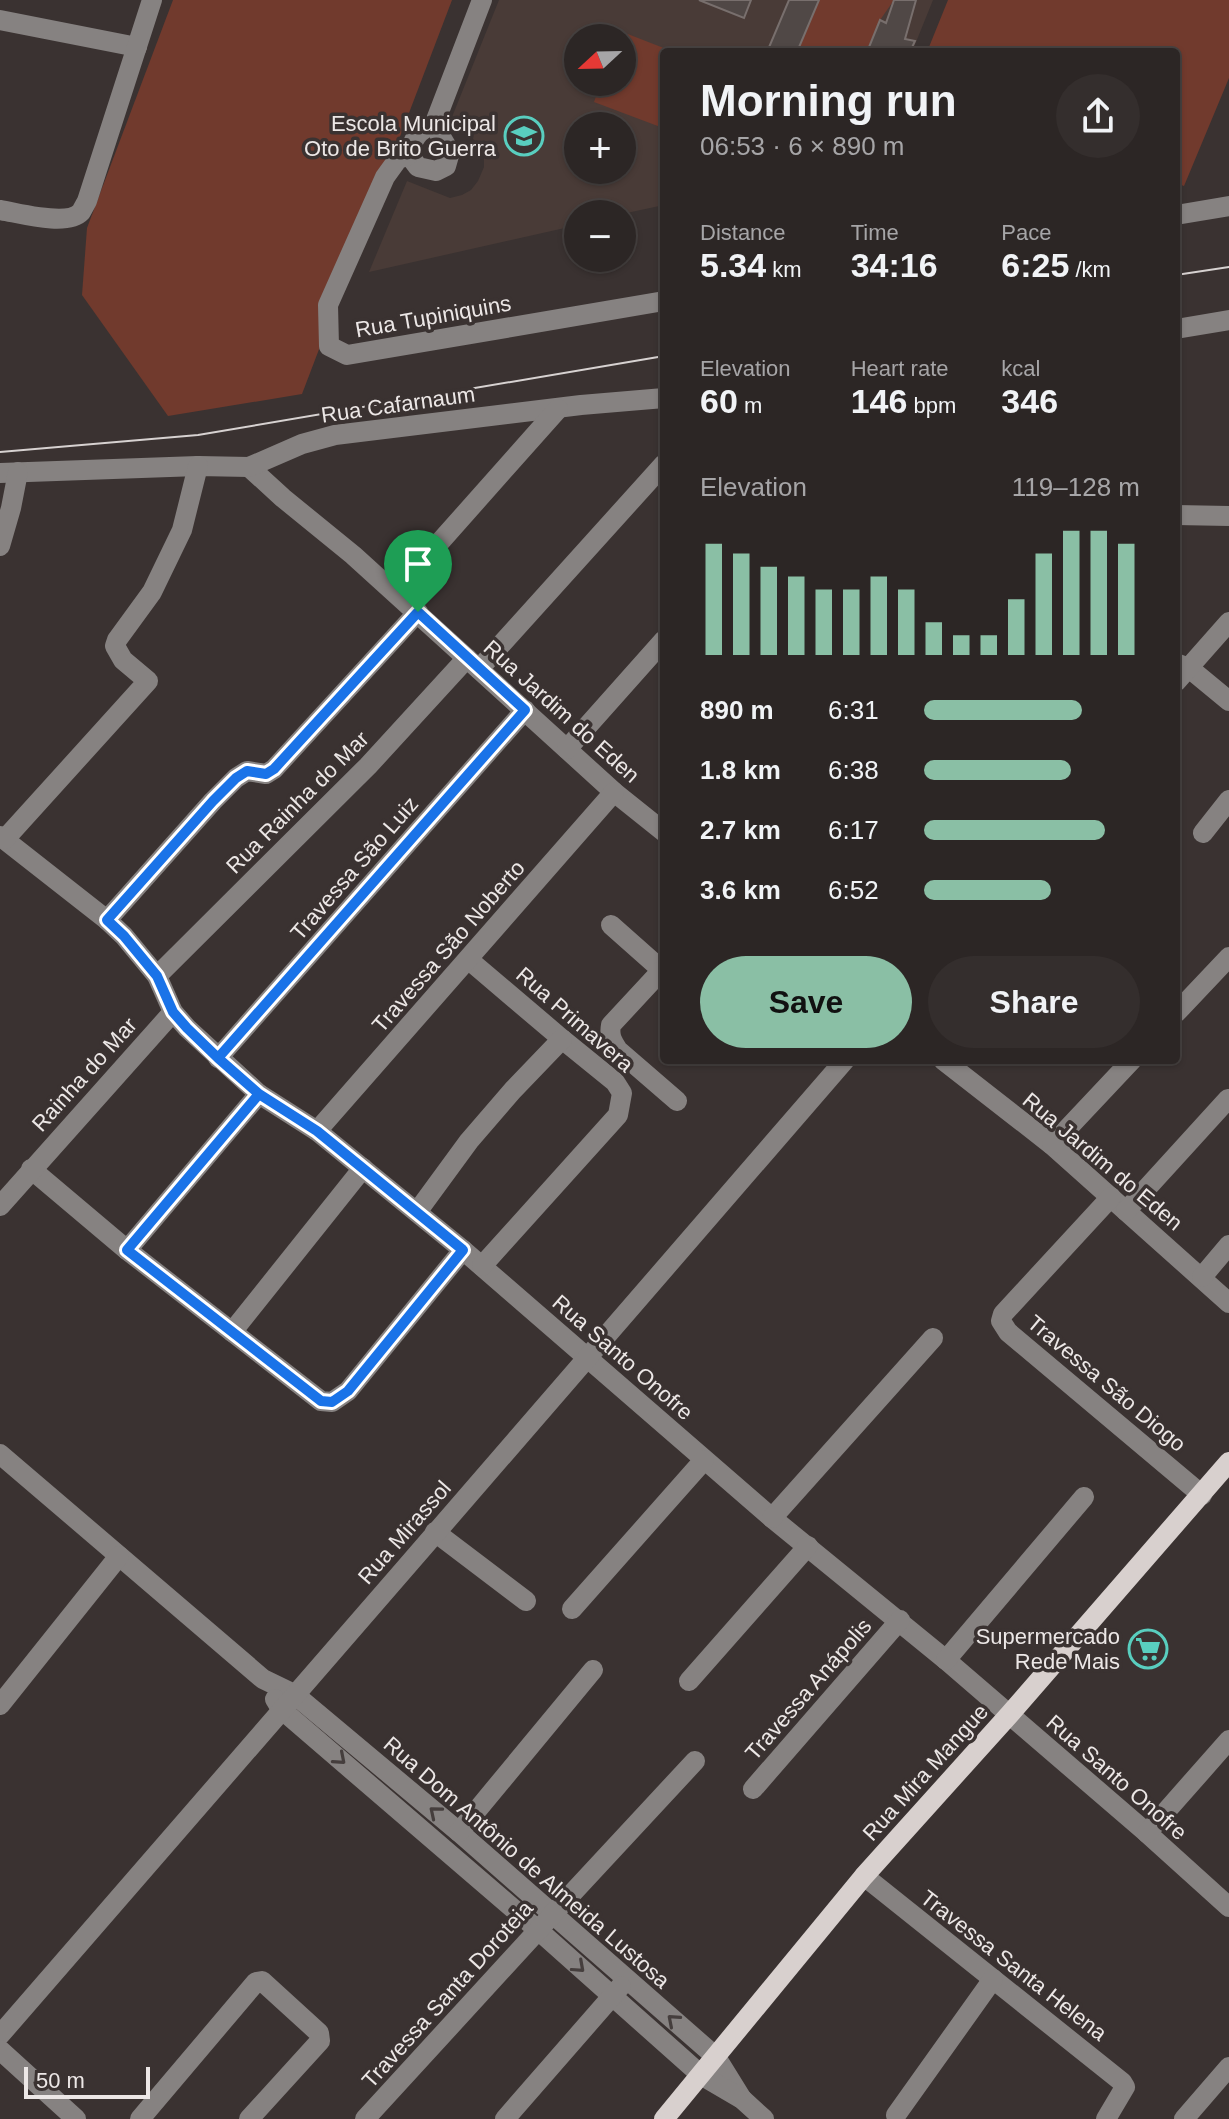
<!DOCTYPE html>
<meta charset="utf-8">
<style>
body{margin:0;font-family:Arial,sans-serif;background:#342e2d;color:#f1f3f6;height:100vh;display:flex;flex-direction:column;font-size:30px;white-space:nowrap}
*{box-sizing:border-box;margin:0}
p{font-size:26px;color:#a6a5a7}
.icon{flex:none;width:44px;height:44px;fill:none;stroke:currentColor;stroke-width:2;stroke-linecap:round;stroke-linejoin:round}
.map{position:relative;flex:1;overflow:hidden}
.sheet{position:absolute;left:660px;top:48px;width:520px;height:1016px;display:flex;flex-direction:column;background:#2c2625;border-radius:8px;box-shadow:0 2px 6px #0004,0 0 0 2px #484342}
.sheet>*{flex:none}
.needle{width:52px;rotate:248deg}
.controls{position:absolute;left:564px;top:24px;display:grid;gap:16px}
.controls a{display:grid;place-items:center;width:72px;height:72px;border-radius:50%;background:#2c2625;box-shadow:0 2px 6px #0004,0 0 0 2px #484342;font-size:40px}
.scale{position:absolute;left:24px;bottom:20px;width:126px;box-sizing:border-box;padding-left:8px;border:4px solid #ece7e6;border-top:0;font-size:22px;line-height:28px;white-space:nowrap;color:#ece7e6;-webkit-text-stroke:6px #3a3231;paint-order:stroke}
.pin{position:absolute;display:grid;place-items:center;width:68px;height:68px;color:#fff;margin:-82px -34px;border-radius:50% 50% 50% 0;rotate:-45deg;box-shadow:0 0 8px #0007}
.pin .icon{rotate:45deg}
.round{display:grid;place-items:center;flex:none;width:84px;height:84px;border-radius:42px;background:#342e2d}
.summary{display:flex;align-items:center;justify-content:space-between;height:136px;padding:0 40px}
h1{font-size:44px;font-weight:700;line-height:60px}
.figures{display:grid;grid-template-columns:repeat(3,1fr);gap:12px;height:136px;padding:8px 40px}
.figures div{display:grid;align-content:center}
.figures b{font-size:34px;font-weight:700}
.figures small{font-size:22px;font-weight:400}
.figures p{font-size:22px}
.chart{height:224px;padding:16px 40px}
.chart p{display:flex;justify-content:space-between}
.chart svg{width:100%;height:144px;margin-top:8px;stroke:#8abfa5;stroke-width:6}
.cta{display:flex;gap:16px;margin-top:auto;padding:16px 40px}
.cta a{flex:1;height:92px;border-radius:48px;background:#8abfa5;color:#111;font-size:32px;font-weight:700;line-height:92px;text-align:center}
.cta a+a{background:#342e2d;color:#f1f3f6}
ul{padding:0 40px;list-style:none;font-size:26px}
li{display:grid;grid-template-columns:128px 96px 1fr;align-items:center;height:60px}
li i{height:20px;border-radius:10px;background:#8abfa5}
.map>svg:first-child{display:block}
</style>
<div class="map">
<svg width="1229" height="2119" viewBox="0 0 1229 2119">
<rect width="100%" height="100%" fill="#3a3231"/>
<!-- built -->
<path fill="#493b37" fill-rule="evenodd" d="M499,0h434l-21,52h-248v153l-42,9h-44v11l-209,47 38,-91 43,17 12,-3 9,-5 7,-9 6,-14v-12l-4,-9 -28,-29zM578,38h44v44h-44zM578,126h44v44h-44z"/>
<!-- green -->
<g fill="#713a2d">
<polygon points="173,0 452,0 302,394 168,416 82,295 87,228"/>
<polygon points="819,0 894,0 880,20 866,52 797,52"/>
<polygon points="948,0 1229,0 1229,78 1184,186 1176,183 1176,52 927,52"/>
<polygon points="620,31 674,52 664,52 663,128 594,102 601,82 622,82 622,38 618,38"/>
</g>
<!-- building -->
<g fill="#504846" stroke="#786f6d" stroke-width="2">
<polygon points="699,0 751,0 744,18"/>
<polygon points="789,0 819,0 797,52 767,52"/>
<polygon points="894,0 916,0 905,39 915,41 910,52 867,52 880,20 886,23"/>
</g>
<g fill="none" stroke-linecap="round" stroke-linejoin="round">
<!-- minor -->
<g stroke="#868281" stroke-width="20">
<polyline points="0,20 137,47"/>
<path d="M434,125l16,27 -4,14 -10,5 -18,-4 -9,-12c3,-15 9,-26 25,-30l48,-125"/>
<polyline points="409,155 398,159 385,177 328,305 329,346 347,355 664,301"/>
<path d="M0,210c19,3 67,17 81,2 0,0 6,-11 6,-11l65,-201"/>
<polyline points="1176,215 1229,206"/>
<polyline points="1176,329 1229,320"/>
<polyline points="249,467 283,498 353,555 614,792 664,832"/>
<polyline points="0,473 198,466 249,467 302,444 335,435 581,405 664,398"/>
<polyline points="1176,515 1229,516"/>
<polyline points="0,546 11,508 18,472"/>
<polyline points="431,552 558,409"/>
<polyline points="1176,663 1189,668 1229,701"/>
<polyline points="479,669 664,464"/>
<polyline points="1176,682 1229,622"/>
<polyline points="567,749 664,640"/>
<polyline points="1203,833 1229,800"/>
<polyline points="0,836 107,920 124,936 157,976 173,1012 187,1028 259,1094 317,1131 463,1250 772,1518 946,1660 1147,1833 1229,1907"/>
<polyline points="5,839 148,681 123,660 115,646 117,640 152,592 182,530 198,466"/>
<polyline points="107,920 213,801 236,778 247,771 266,774 274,769 418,612"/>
<polyline points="611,925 664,972"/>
<polyline points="469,960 562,1039 615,1082 622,1093 618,1115 482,1266"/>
<path d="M662,970l-51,55c-2,11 1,16 7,25l59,51"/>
<polyline points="157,976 368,766 467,658"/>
<polyline points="1176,1013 1229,957"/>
<polyline points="218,1058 525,710"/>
<polyline points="943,1060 1052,1145 1229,1303"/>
<polyline points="317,1131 614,792"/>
<polyline points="1052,1145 1132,1060"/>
<polyline points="31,1169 127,1250 321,1401 332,1402 348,1391 463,1250"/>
<polyline points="1111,1197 1003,1314 1001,1321 1008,1332 1202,1495"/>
<polyline points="0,1206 173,1012"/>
<polyline points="1126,1211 1228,1099"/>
<polyline points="417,1212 469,1141 513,1090 562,1039"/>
<polyline points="127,1250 259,1094"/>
<polyline points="1202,1277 1229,1245"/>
<polyline points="232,1332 363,1168"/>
<polyline points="0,1454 263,1679 294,1694 459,1832 716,2057 742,2099"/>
<polyline points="772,1518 933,1338"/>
<polyline points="435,1532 526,1601"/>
<polyline points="572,1609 704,1460"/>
<polyline points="946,1660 1084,1497"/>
<polyline points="689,1681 808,1546"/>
<polyline points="275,1699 281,1709 538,1930 701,2075 742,2099 764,2119"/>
<polyline points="0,1705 119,1556"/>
<polyline points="753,1789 900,1620"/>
<polyline points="459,1832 593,1670"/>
<polyline points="1147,1833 1229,1740"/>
<polyline points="864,1876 1122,2082 1125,2087 1106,2119"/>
<path d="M0,2035c281,-326 565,-648 845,-975"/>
<polyline points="0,2050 76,2119"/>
<polyline points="896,2115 993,1979"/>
<polyline points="140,2119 256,1982 262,1981 319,2033 320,2041 249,2119"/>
<polyline points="365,2119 552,1915 695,1761"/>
<polyline points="505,2119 621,1986"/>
<polyline points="1184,2119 1229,2067"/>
</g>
<!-- major -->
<polyline stroke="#d8d0ce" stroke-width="20" points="664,2119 864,1876 1009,1715 1229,1462"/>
<!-- tram -->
<g stroke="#d7d2d1" stroke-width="2">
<polyline points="1176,275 1229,267"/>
<polyline points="0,452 198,435 664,356"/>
</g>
</g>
<!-- one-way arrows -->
<defs><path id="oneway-chevron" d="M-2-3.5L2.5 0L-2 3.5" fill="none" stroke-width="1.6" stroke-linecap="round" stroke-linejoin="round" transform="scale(2)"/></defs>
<g stroke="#453e3d">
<use href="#oneway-chevron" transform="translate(340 1759) rotate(41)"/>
<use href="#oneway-chevron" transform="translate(435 1812) rotate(-140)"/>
<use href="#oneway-chevron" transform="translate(579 1967) rotate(42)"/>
<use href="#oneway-chevron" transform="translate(673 2020) rotate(-139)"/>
</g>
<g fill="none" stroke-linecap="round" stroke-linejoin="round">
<!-- route casing -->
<g stroke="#fff" stroke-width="16">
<polyline id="route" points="418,612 525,710 218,1058 259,1094 127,1250 321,1401 332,1402 348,1391 463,1250 317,1131 259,1094 218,1058 187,1028 173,1012 157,976 124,936 107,920 213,801 236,778 247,771 266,774 274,769 418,612"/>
</g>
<!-- route -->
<use href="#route" stroke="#1a73e8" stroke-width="10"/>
</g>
<!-- icons -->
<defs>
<g id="school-ring" transform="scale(2)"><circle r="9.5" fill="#3a3231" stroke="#59cebf" stroke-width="1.5"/><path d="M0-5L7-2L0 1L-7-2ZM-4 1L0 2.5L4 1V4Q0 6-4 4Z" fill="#59cebf"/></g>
<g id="supermarket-ring" transform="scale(2)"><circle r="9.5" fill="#3a3231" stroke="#59cebf" stroke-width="1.5"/><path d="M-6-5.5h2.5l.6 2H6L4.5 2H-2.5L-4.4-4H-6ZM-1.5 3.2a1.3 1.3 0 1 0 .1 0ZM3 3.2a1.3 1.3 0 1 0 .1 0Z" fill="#59cebf"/></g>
</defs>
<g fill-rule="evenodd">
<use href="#school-ring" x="524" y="136"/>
<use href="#supermarket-ring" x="1148" y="1649"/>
</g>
<g text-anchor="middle" stroke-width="7" stroke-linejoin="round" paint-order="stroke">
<!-- poi labels -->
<g font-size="22" fill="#ece7e6" stroke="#3a3231" text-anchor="end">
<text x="496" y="131">Escola Municipal<tspan x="496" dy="25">Oto de Brito Guerra</tspan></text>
<text x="1120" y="1644">Supermercado<tspan x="1120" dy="25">Rede Mais</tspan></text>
</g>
<!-- street labels -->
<g font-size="22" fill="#ece7e6" stroke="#3a3231">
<text transform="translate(433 316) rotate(-10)" y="8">Rua Tupiniquins</text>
<text transform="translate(398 404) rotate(-8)" y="8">Rua Cafarnaum</text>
<text transform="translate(562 711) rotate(42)" y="8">Rua Jardim do Eden</text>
<text transform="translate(297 802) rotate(-45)" y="8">Rua Rainha do Mar</text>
<text transform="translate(354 868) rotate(-49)" y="8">Travessa São Luiz</text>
<text transform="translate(448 946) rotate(-49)" y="8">Travessa São Noberto</text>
<text transform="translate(575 1019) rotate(41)" y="8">Rua Primavera</text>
<text transform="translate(84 1074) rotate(-48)" y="8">Rainha do Mar</text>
<text transform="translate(1103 1161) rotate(40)" y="8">Rua Jardim do Eden</text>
<text transform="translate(623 1357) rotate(41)" y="8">Rua Santo Onofre</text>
<text transform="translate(1107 1383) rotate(40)" y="8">Travessa São Diogo</text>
<text transform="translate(404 1532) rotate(-49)" y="8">Rua Mirassol</text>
<text transform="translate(808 1689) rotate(-49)" y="8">Travessa Anápolis</text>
<text transform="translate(925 1772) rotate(-48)" y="8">Rua Mira Mangue</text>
<text transform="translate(1117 1777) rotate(41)" y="8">Rua Santo Onofre</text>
<text transform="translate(527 1862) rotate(41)" y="8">Rua Dom Antônio de Almeida Lustosa</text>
<text transform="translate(1014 1965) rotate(38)" y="8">Travessa Santa Helena</text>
<text transform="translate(447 1994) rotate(-48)" y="8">Travessa Santa Doroteia</text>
</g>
</g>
</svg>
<div class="controls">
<a><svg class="needle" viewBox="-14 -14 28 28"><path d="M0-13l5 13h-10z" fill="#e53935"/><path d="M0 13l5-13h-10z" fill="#a6a5a7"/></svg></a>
<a>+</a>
<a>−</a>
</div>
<div class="scale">50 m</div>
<div class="pin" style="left:418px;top:612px;background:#1e9e55"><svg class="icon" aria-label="arrive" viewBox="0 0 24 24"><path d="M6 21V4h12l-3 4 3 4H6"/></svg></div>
<section class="sheet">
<div class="summary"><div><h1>Morning run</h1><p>06:53 · 6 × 890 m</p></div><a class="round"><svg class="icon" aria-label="share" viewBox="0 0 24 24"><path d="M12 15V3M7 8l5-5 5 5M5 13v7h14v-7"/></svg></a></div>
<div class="figures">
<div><p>Distance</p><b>5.34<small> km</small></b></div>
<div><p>Time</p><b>34:16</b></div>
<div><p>Pace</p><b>6:25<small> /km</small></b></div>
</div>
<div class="figures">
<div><p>Elevation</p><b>60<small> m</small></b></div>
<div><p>Heart rate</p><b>146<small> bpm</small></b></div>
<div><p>kcal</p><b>346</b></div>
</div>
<div class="chart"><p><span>Elevation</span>119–128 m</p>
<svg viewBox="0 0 160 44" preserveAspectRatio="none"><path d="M5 44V10M15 44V13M25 44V17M35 44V20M45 44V24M55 44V24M65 44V20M75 44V24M85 44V34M95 44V38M105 44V38M115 44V27M125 44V13M135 44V6M145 44V6M155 44V10"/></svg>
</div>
<ul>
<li><b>890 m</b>6:31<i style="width:73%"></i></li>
<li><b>1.8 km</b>6:38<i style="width:68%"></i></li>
<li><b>2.7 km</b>6:17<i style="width:84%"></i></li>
<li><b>3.6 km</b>6:52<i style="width:59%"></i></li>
</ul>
<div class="cta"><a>Save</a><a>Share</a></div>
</section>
</div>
